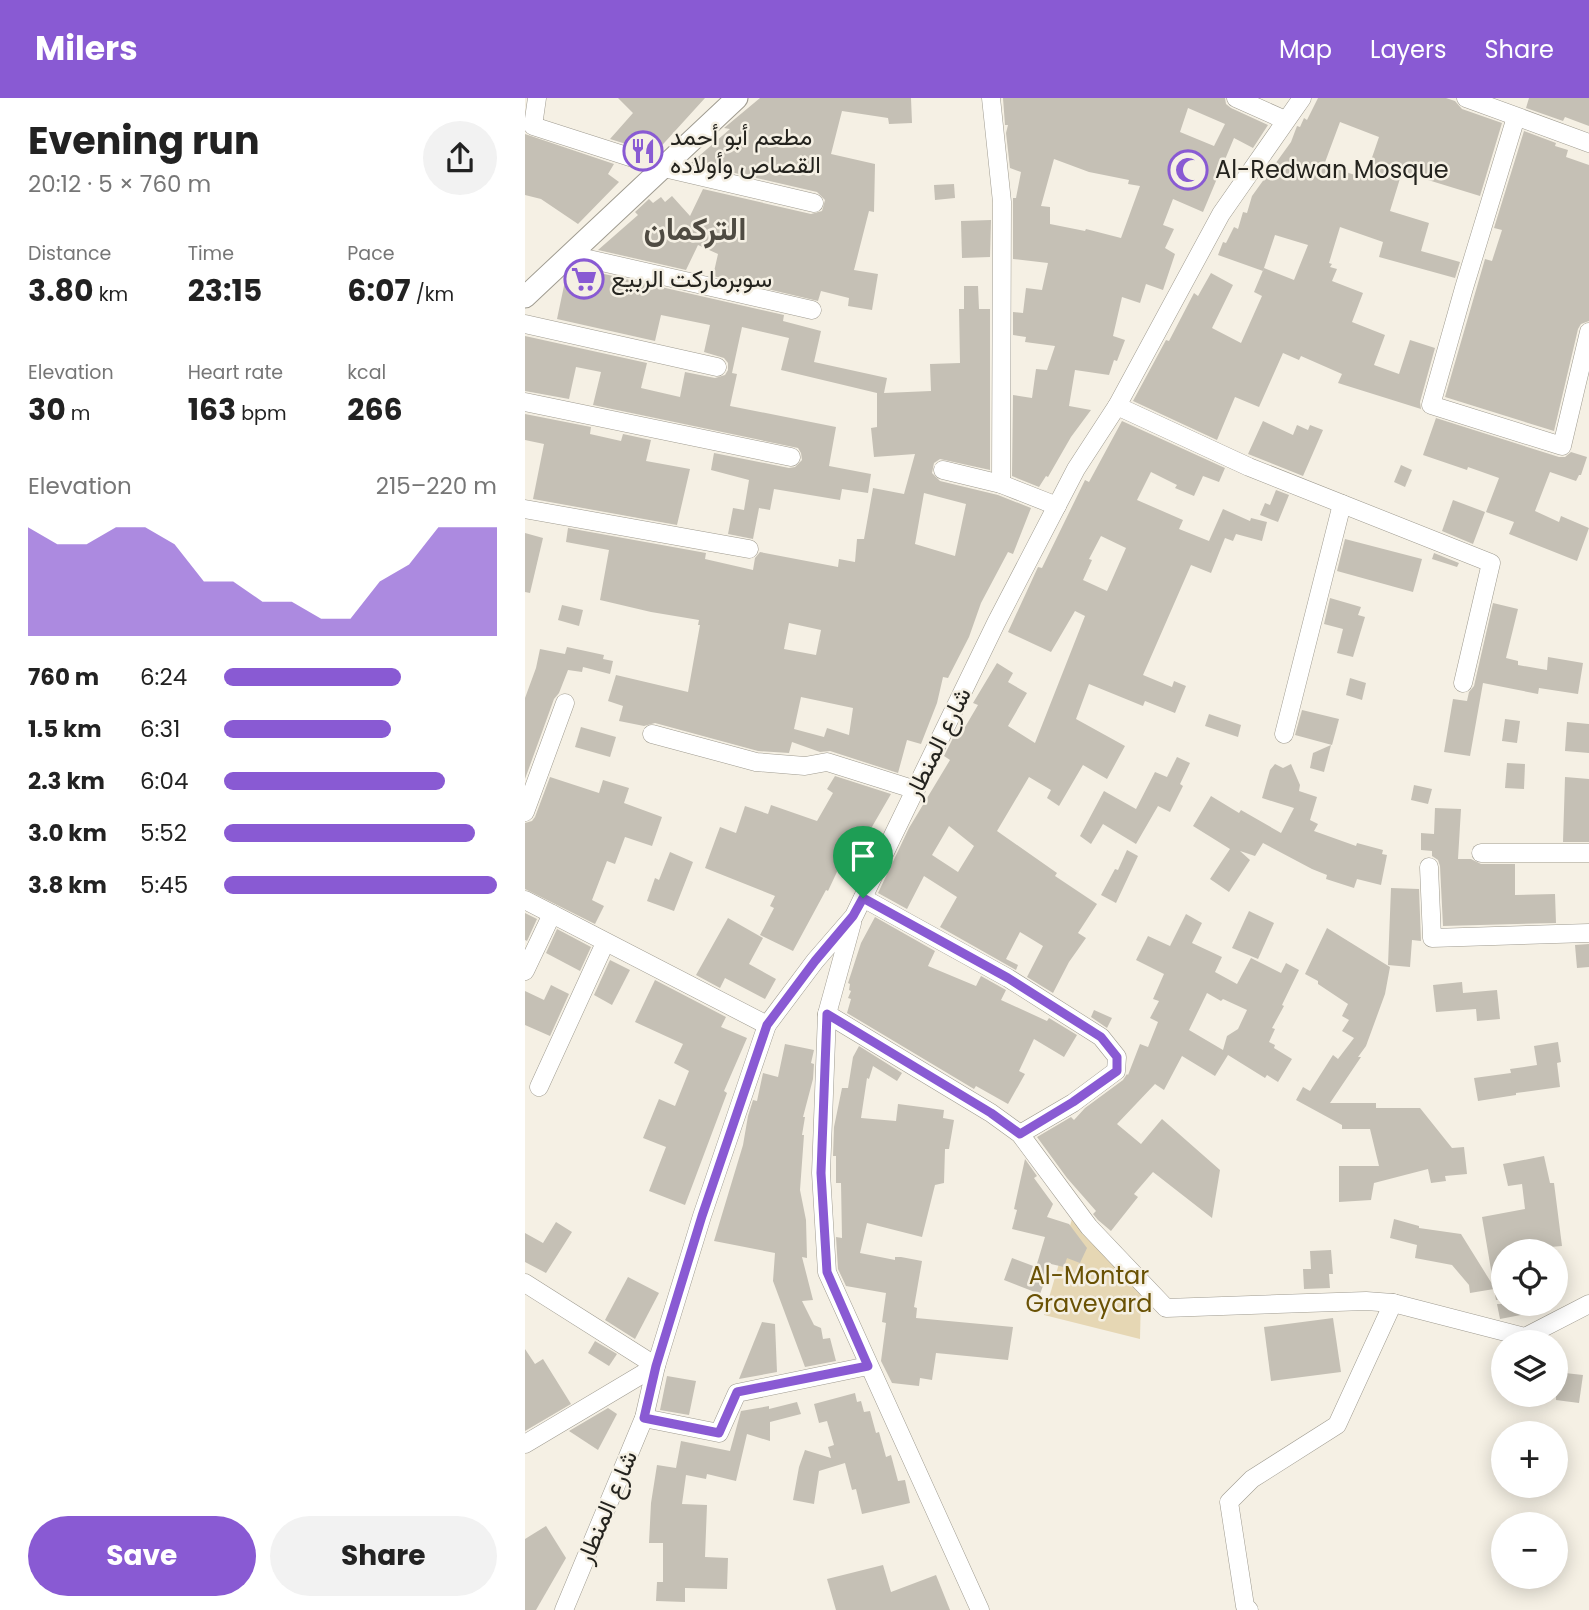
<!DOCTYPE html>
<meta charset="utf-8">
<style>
body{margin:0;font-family:Poppins,Vazirmatn,sans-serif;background:#f2f2f2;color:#222;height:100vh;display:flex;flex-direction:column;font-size:26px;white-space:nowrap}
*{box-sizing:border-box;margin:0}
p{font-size:23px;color:#767676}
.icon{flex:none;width:38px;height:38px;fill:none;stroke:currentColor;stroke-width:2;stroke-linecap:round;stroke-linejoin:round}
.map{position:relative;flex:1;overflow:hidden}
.side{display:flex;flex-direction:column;background:#fff;width:525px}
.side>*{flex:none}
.fabs{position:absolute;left:966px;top:1141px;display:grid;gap:14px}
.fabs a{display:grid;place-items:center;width:77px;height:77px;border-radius:50%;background:#fff;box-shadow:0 4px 18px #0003;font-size:35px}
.pin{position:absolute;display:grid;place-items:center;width:60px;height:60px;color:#fff;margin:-72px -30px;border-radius:50% 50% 50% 0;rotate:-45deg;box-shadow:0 0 7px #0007}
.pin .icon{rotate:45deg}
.round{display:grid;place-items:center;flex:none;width:74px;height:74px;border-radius:37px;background:#f2f2f2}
.overview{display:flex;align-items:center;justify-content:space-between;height:119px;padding:0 28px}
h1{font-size:38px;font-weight:700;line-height:52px}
.figures{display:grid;grid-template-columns:repeat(3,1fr);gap:10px;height:119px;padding:7px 28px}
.figures div{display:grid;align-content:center}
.figures b{font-size:30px;font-weight:700}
.figures small{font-size:19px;font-weight:400}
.figures p{font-size:19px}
.chart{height:196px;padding:14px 28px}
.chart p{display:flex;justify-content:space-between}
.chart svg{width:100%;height:126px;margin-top:7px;fill:#895ad3;opacity:.7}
.primary-button{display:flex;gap:14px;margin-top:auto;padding:14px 28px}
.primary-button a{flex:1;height:80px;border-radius:42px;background:#895ad3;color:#fff;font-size:28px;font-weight:700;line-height:80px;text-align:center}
.primary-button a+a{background:#f2f2f2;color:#222}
ul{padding:0 28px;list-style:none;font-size:23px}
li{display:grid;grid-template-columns:112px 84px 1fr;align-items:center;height:52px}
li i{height:18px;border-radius:9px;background:#895ad3}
header{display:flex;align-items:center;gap:42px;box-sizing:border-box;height:98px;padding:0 35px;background:#895ad3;color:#fff}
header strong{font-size:33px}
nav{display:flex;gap:38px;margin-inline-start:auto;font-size:24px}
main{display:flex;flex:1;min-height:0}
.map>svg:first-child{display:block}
</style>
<header>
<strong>Milers</strong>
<nav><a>Map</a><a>Layers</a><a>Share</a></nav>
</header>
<main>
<section class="side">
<div class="overview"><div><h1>Evening run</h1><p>20:12 · 5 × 760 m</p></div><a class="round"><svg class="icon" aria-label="share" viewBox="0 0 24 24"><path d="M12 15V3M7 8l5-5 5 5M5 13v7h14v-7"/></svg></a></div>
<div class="figures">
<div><p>Distance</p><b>3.80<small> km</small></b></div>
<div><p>Time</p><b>23:15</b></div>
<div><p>Pace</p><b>6:07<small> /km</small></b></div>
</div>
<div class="figures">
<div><p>Elevation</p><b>30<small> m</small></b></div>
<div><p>Heart rate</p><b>163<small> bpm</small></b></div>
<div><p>kcal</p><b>266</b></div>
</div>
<div class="chart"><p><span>Elevation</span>215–220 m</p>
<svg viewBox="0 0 160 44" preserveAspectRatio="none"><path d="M0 44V6L10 12L20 12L30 6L40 6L50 12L60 25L70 25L80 32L90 32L100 38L110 38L120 25L130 19L140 6L150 6L160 6V44z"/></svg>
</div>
<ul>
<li><b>760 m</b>6:24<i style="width:65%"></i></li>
<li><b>1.5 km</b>6:31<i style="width:61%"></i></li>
<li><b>2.3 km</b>6:04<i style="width:81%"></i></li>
<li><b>3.0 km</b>5:52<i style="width:92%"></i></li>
<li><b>3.8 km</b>5:45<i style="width:100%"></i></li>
</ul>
<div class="primary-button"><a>Save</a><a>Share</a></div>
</section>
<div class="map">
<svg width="1064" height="1512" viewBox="0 0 1064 1512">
<rect width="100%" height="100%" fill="#f5f0e4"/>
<!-- green -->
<polygon fill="#e6d7b4" points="547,1121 616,1196 615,1241 519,1217"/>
<!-- building -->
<g fill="#c5c0b5" fill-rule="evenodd">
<polygon points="93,0 180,0 130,55 85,41 108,15"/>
<polygon points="235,0 386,0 387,25 364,26 363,20 317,13 306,56 350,66 349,114 344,113 329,172 353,176 347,212 323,208 324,200 296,193 293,203 188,178 193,156 173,147 161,172 73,152 113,117 110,114 124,101 128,105 136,99 140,104 147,98 165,118 178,91 286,116 297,113 300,102 292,94 166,65 205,31 199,30"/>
<path d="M478,0h222l1,6 5,4 37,17 -15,23 -19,-10 -31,74 -30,-13 -10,26 11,4 -9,19 10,6 -12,36 -17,-6 -6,19 -18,-6 -9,39 12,4 -8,21 -3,-1 -5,15 -34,-5 -6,36 22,4 -20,27 -23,40 -2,-1 -7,11 -27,-11 1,-81 19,3 4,-29 11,1 8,-24 -30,-4 1,-5 -13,-2v-23l10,1 3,-25 16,2 6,-27 -35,-4v-61h3l5,-26 -11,-4 -4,-35 2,-8h-3zM663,10l37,16 -11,22 -34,-14zM529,61l35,13 40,8 -1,4 12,2 -19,52 -35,-9 -1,2 -35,-7v-17l-9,-1z"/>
<path d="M793,0h128l9,3 7,8 40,14 -22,73 -78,-24 -12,39 39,12 -8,28 39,11 -5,16 -76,-21 4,-15 -43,-15 -11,36 3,1 -2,3 7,2 -5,12 31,12 -11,29 33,13 -11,30 25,9 11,-34 25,8 -15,54 1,7 -83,-26 4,-9 -41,-18 -2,4 -16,-7 -24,54 -24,-10 -18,43 -84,-39 33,-61 3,1 25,-48 4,3 13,-23 22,12 -21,43 29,15 21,-47 -8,-4 10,-24 30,12 14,-35 -33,-10 -12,36 -45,-16 5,-13 3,1 8,-16 4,2 5,-17 4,1 5,-17 39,-54 6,-16 3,1 4,-9 3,2zM815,24l39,15 -14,41 -9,-6 -1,3 -31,-10z"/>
<polygon points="1004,0 1064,0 1064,28 1040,19 1038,23 1001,10"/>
<polygon points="999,33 1031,45 1030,48 1043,52 1041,59 1064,67 1064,223 1056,226 1053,231 1029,333 920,299 960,161 967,163 977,132 969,130"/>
<polygon points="0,36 89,66 83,76 94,84 53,126 16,101 0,97"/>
<polygon points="429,86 430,100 410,102 409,87"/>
<polygon points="466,122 465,159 437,160 436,123"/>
<path d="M53,170l206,47 -1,6 38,10 -7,31 73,16 -3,15 47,-2 -1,-27 30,-1 -1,-54h5v-23h14l1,23h11v161l-50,-11 -6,4 -2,10 8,8 58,14 33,13 -18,46 -5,-2 -27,51 -12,34 -21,41 -5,-1 -6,26 -16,41 -14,-4 -9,33 -68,-22 -10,1 -28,-10 -3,11 -31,-2 -103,-28 -11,3 -25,-5 4,-15 -15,-5 8,-26 72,17 12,-67h-2l1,-5 -48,-8 -51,-12 9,-50 -43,-8 2,-14 138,25 -1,6 48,11 2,-12 5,-6 78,15 1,-8 16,3 2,-23h7l9,-51 31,6 11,-40 -41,3 -3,-29 6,-1v-34l-96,-23 8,-32 -47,-11 -10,46 5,1 -7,32 106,21 -7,39 42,8 -3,19 -26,-4 -2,11 -66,-11 -4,21 -11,-2 -6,31 -25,-5 5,-26 11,2 5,-30 -38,-10 3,-17 75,15 6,-1 7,-7 -1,-7 -3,-5 -205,-43 8,-33 -25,-5 -7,32 -44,-8v-55l122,27 -6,25 39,9 5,-25 30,6 10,-3 3,-5v-7l-4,-5 -20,-6 6,-27 -49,-10 -6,26 -98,-22 8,-38zM399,395l42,11 -11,52 -40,-12zM264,525l32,7 -5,25 -32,-6zM276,599l52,11 -4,27 -22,-7 -3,9 -30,-8z"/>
<polygon points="0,316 66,329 65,336 96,343 98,336 126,342 121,363 165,371 152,427 8,401 19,346 0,342"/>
<polygon points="911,320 1034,359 1040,359 1046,354 1062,359 1056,377 1054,377 1051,383 1025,374 1010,413 1034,424 1036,418 1064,430 1052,463 984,436 989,424 961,414 974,380 943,369 942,372 898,357"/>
<path d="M597,323l103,47 -6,14 -16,-6 -9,20 -19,-8 2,-3 -26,-13 -14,28 46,20 -4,9 30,12 14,-32 27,12 1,-3 16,4 -5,19 -26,-7 -3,7 -8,-3 -14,35 -20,-8 -48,110 29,12 2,-6 12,5 -11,27 -30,-12 -2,5 -54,-22 -13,35 49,27 -18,33 -24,-14 -24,41 -12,-8 4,-8 -22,-13 -32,54 60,42 -2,3 42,28 -19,29 8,5 -17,24 -16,31 -26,-16 16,-31 -23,-14 -14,27 12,6 -2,5 -76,-43 17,-30 -33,-21 -17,33 -29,-16 31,-65 41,-68 -6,-4 10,-20 4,3 20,-34 -5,-2 24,-40 16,10 -5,9 19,11 -19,33 27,17 50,-127 -10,-5 -24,41 -43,-20 30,-65 4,1 43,-88 4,2zM576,438l25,12 -19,43 -24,-11 9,-20 -3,-1zM424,728l25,20 -16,26 -26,-17z"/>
<polygon points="738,323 768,337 772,327 783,332 785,327 798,332 778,378 723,356"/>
<polygon points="876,367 887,372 880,389 869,384"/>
<polygon points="751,392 764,397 753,424 735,417 740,405 745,407"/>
<polygon points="928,402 960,414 948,446 917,433"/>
<polygon points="0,435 18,440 5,495 0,494"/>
<polygon points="820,441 897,461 888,494 812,473"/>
<polygon points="909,455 934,465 932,469 907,461"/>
<polygon points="805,500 836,509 833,517 840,519 828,559 812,555 818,531 799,526"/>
<polygon points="968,505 993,511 981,560 993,563 993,567 1022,572 1023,559 1058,565 1053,596 1014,590 1013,596 958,585 945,658 919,654 928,601 942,603 944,594 949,588"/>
<polygon points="37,507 58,512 54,528 33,522"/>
<polygon points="42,549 79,557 78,561 88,563 85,576 58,569 57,574 43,572 34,595 29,601 0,681 0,600 11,570 15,551 40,556"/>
<polygon points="825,580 841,585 837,602 821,597"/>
<polygon points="777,612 814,621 807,647 770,637"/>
<polygon points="684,616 716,627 713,639 680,628"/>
<polygon points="980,621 995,623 992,645 977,643"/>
<polygon points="1042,624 1064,626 1064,655 1040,653"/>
<polygon points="56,629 91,639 85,659 50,649"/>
<polygon points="806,647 799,674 785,670 788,655"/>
<polygon points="652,659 665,665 655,686 658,688 645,714 633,708 611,746 578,726 566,746 555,738 579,693 611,711 630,674 642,679"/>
<polygon points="982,665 1000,666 999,691 980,690"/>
<polygon points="750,666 758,670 766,666 775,687 774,693 792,699 785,722 793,726 789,733 831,748 832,745 858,752 857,756 862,757 856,787 832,781 829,790 801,781 802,777 787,771 738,745 730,758 715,753 725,762 704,794 685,781 705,751 668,728 686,698 714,715 716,712 756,735 769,710 737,700 745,672"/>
<polygon points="310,678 366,696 326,765 318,761 303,793 301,792 268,853 235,837 249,810 245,808 250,798 180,770 195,729 211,735 220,708 243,716 246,707 292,723 308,695 302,691"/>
<polygon points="25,679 74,695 78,682 104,690 99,705 137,719 127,748 100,739 90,766 82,763 67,802 79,808 70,826 0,791 0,725 7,723 10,719"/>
<polygon points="1040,679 1064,681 1064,744 1038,744"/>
<polygon points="889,687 907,691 903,706 886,702"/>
<polygon points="910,710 936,711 933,761 946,761 956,766 990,766 990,797 1030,796 1031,825 918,828 915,768 913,762 907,758 907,753 896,752 896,735 909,736"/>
<polygon points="602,752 613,758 591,805 576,797 590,771 593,772"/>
<polygon points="145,754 168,764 149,813 122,803 130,780 134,782"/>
<polygon points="866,790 894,791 896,843 887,842 885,869 863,867"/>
<polygon points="724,813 749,825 733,861 707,850"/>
<polygon points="0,815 12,821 2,843 0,842"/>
<path d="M661,816l16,9 -10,20 30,14 -7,15 22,12 14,-26 30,15 5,-10 13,7 -17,35 2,1 -12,22 3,1 -6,13 6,3 -1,3 18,11 -14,23 -11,-7 -2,3 -37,-23 -13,21 -33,-20 -18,34 -9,-6 -38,40 24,20 21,-25 58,51 -8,48 -59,-46 -19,22 4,3 -27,34 -13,-11 -5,-6 3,-3 -29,-33 -30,-41 34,-20 3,3 11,-12 38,-28 4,-6 1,1 12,-31 8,3 10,-25 -8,-4 9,-17 -6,-2 11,-25 -28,-14 12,-24 22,10zM682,895l14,8 2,-2 24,11 -9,19 -11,7 -4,14 -34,-20z"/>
<polygon points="350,819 410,853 403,868 451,888 456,878 481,892 476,902 522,923 524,920 552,937 539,959 509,941 494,973 500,976 483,1006 451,988 449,991 322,915 326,901 323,900 326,893 324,892 325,886 323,885 336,845"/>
<polygon points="203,820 238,840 224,866 251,881 240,901 200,880 195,890 171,877"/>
<polygon points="802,830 865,869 860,896 841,948 833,959 836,959 805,1005 851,1005 851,1010 895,1010 927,1050 939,1049 942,1076 920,1078 921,1083 906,1085 903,1071 849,1085 846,1102 814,1104 814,1068 854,1068 845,1031 817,1031 817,1027 771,1002 778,989 785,993 808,957 813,961 829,940 817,933 824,922 817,918 823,906 793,886 793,883 780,876"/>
<polygon points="32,831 66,849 55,873 21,855"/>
<polygon points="1064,846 1064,869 1052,870 1050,847"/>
<polygon points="85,862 105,872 87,907 69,897"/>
<polygon points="130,882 201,919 196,929 222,940 199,993 202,995 160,1107 124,1093 141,1049 118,1040 134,1001 150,1008 164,973 149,965 158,946 110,924"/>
<polygon points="937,884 938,895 972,892 975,921 952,923 951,911 911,914 908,887"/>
<polygon points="26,887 44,896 25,938 0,927 0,893 19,902"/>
<polygon points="569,912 587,920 582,930 566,919"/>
<polygon points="1033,944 1036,964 1032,965 1035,989 991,995 991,997 953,1003 949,980 986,975 985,971 1012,967 1009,948"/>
<polygon points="260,946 289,952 286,965 289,966 288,981 278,1019 280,1019 277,1037 279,1037 275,1092 281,1122 282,1160 277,1159 288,1202 277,1203 289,1227 296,1230 298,1241 305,1240 311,1263 280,1269 248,1183 250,1155 189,1143 218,1047 223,1018 228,1002 232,1003 238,975 253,979"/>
<polygon points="334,948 377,975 372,983 348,968 344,981 342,980 336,1020 371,1023 373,1006 419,1012 418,1020 429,1022 424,1051 420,1051 419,1085 410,1087 397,1139 342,1125 335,1155 370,1162 370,1159 376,1159 397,1163 389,1209 392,1210 391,1220 488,1229 483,1262 411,1255 407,1282 395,1280 394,1288 367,1285 356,1263 361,1225 357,1224 361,1195 321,1188 313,1171 311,1139 317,1140 316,1085 311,1085 311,1058 308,1058 309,1029 317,990 323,990 328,959"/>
<polygon points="1019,1058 1025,1085 1029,1085 1037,1148 978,1153 978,1201 971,1202 969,1191 945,1195 944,1187 927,1167 890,1160 892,1147 865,1140 869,1121 894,1128 894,1130 936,1136 969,1189 957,1119 1000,1111 997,1086 983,1088 978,1066"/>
<polygon points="500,1061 512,1078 509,1080 528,1106 522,1119 544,1126 562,1150 555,1165 542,1160 539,1169 526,1166 515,1196 479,1182 487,1160 511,1169 520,1139 487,1131 492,1112 489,1111"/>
<polygon points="31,1124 47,1134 21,1175 0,1164 0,1135 18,1145"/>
<polygon points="806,1152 808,1176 804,1176 805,1190 779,1191 778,1171 786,1171 785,1153"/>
<polygon points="103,1179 134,1195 110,1241 80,1222"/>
<polygon points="972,1206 1020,1206 1021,1212 975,1221"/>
<polygon points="808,1220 816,1274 746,1283 739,1229"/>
<polygon points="237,1224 250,1226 252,1274 214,1281"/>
<polygon points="70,1243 92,1256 84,1268 63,1255"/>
<polygon points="0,1251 10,1266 18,1261 46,1306 0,1333"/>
<polygon points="1031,1274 1058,1277 1054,1305 1031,1302"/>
<polygon points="142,1278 171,1283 164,1317 135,1312"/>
<polygon points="330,1295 332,1304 336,1303 339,1314 345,1313 351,1335 354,1334 361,1359 366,1357 373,1383 380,1382 385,1405 337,1416 331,1391 327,1392 320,1365 294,1373 289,1406 268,1402 274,1369 280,1352 306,1360 303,1349 309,1347 302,1323 294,1325 289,1306"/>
<polygon points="272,1304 276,1316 245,1324 245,1343 222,1336 211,1383 182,1376 181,1381 161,1377 157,1406 182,1407 180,1459 203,1460 202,1491 160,1490 160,1504 131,1503 132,1484 138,1484 138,1445 124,1445 126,1405 132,1367 151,1370 156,1343 205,1353 216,1313 244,1308 244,1311"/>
<polygon points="83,1310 92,1316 73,1352 44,1333"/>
<polygon points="21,1428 41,1460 11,1512 0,1512 0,1441"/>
<polygon points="358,1467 366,1494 411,1477 425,1512 311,1512 302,1481"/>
</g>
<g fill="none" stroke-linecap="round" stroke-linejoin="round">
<!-- minor casing -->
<g stroke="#9f9b90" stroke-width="19">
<g id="minor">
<polyline points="12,0 8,28 139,70 289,105"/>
<polyline points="466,0 477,104 476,386"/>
<polyline points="711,0 760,22"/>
<polyline points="941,0 1064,45"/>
<polyline points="991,19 939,190 906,307 1037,348 1064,234"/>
<polyline points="46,157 287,212"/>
<polyline points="0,226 192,269"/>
<polyline points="0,304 266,359"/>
<polyline points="592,308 724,369 966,465 938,585"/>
<polyline points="418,372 476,386 532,408"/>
<polyline points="0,411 224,451"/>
<polyline points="127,636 231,664 280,668 302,664 391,692"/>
<polyline points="759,636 817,406"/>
<polyline points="0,714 40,605"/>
<polyline points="956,755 1064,755"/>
<polyline points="904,769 907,840 1064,835"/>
<polyline points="338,800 483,880 576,939 592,959 591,973 548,1005 495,1036"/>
<polyline points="0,802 242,927"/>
<polyline points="327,825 302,916 296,1075 302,1174 455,1512"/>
<polyline points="0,873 27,816"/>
<polyline points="302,916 466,1015 495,1036 564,1129 641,1210 841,1203 868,1205 1000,1239 1064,1206"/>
<polyline points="14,989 80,845"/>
<polyline points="0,1185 131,1268 0,1346"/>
<polyline points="119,1320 194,1335 212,1295 343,1268"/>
<polyline points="39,1512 119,1320 131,1268 177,1118 242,927 290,863 329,818 471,525 551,371 592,308 696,116 777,0"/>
<polyline points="724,1512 720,1508 704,1404 727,1381 812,1327 868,1205"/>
</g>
</g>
<!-- major casing -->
<g stroke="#9f9b90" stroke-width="23">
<polyline id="major" points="0,199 212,0"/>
</g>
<!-- minor -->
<use href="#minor" stroke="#fff" stroke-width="18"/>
<!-- major -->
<use href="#major" stroke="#fff" stroke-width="21"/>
</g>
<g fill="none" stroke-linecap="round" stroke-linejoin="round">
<!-- route casing -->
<g stroke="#fff" stroke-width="14">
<polygon id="route" points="338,800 483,880 576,939 592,959 592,973 548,1004 495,1036 466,1015 302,916 296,1075 302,1174 343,1268 212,1294 194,1335 119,1320 131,1268 177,1118 242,927 290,863 328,818"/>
</g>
<!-- route -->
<use href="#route" stroke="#895ad3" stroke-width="9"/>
</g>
<!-- icons -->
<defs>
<g id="restaurant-ring" transform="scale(2.0125)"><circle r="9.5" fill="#f5f0e4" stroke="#895ad3" stroke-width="1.5"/><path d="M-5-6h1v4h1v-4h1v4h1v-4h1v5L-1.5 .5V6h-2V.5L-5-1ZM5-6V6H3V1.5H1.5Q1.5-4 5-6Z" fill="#895ad3"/></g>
<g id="mosque-ring" transform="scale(2.0125)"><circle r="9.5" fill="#f5f0e4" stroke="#895ad3" stroke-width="1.5"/><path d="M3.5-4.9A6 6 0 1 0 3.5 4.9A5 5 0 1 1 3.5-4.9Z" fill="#895ad3"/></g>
<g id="supermarket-ring" transform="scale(2.0125)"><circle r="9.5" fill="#f5f0e4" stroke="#895ad3" stroke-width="1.5"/><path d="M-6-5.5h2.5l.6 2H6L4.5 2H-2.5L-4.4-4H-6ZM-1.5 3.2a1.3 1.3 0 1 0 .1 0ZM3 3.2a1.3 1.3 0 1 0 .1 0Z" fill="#895ad3"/></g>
</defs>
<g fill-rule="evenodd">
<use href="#restaurant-ring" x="118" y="53"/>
<use href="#mosque-ring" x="663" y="72"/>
<use href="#supermarket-ring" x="59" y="181"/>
</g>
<g text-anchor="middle" stroke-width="5" stroke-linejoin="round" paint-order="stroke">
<!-- poi labels -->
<g font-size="24" fill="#24231e" stroke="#f5f0e4" text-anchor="start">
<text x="145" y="47">مطعم أبو أحمد<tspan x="145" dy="28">القصاص وأولاده</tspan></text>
<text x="690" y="80">Al-Redwan Mosque</text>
<text x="86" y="189">سوبرماركت الربيع</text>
</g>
<!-- street labels -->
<g font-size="24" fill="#24231e" stroke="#f5f0e4">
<text transform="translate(413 645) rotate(-64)" y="8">شارع المنطار</text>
<text transform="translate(82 1409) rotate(-67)" y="8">شارع المنطار</text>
</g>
<!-- park labels -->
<g font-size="24" fill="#695104" stroke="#f5f0e4">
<text x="564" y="1186">Al-Montar<tspan x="564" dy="28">Graveyard</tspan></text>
</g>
<!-- district labels -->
<g font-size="32" font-weight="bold" fill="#4f4b42" stroke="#f5f0e4">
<text x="170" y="142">التركمان</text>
</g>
</g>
</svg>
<div class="fabs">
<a><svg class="icon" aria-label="locate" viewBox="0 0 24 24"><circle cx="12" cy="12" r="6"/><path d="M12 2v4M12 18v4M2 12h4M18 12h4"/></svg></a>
<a><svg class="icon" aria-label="layers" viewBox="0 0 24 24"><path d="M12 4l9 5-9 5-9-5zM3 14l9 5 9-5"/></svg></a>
<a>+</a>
<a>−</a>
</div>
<div class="pin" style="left:338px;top:800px;background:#1e9e55"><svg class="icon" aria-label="arrive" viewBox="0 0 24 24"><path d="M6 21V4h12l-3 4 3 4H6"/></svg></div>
</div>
</main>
